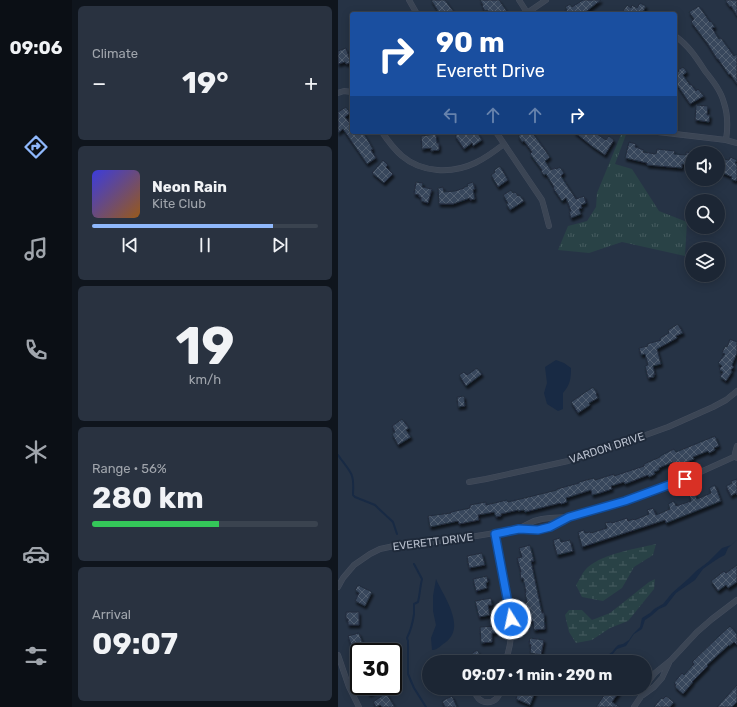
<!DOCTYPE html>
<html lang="en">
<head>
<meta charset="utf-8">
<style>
  :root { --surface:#1c2634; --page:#293240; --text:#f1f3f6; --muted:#a0a5ac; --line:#3a434f; --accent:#8fb8fc }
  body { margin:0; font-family:Rubik,sans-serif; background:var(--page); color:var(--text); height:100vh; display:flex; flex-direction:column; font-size:15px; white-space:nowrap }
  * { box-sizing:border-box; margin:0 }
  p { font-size:13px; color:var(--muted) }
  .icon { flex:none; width:22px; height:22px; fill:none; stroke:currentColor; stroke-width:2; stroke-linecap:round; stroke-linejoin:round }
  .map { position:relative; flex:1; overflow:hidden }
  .sheet { display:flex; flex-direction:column; gap:6px; padding:6px; background:#0f151d; width:266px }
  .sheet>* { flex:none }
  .hud { position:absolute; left:12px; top:12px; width:327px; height:122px; border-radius:4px; box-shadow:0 2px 10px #0003,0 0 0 1px var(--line); background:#1a4fa0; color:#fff; overflow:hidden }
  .controls { position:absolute; left:347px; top:146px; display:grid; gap:8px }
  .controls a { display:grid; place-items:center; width:40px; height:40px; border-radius:50%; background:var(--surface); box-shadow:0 2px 10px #0003,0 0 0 1px var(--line); font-size:20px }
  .speed { position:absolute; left:12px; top:643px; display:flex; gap:8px; font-size:20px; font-weight:700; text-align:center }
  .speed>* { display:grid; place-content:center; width:52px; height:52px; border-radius:50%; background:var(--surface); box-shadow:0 2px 10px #0003,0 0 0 1px var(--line); line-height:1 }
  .speed .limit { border:2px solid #111; border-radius:6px; background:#fff; color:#111 }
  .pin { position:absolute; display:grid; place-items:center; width:34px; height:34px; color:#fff; margin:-17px; border-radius:8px; box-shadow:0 2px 6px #0006 }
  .me { position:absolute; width:44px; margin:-22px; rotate:350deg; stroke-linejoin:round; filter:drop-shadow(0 0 3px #0008) }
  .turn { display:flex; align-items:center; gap:14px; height:84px; padding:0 20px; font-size:18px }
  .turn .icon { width:52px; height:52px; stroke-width:2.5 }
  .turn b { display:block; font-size:28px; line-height:34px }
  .lanes { display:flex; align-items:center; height:38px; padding:0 20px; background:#0003; justify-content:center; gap:20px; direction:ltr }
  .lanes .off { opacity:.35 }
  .big { font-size:30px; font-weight:700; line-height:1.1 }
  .sheet .widget { flex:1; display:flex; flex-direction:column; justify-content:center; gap:6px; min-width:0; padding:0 14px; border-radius:6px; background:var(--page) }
  .sheet .dial { align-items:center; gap:0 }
  .dial b { font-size:52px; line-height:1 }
  .song { display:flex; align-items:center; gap:12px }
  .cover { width:48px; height:48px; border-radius:6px; background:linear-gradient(135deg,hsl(240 70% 55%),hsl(30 70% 35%)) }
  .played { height:4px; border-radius:2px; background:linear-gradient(90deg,var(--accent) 80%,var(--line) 80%) }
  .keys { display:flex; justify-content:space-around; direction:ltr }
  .heat { display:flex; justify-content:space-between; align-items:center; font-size:22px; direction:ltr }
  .charge { height:6px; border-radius:3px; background:linear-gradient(90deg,#34c759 56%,var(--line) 0) }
  .trip { position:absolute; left:84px; top:655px; width:230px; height:40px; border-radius:20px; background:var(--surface); box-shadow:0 2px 10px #0003,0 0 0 1px var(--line); font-weight:700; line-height:40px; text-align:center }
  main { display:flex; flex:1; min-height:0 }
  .tab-bar { display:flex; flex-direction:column; width:72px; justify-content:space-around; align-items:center; background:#0b0f15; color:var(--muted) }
  .tab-bar .icon { width:28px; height:28px }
  .tab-bar .on { color:var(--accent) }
  .tab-bar b { font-size:18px; color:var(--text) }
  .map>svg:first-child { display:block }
  .wetland { fill:url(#wetland-marsh) }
  .park { fill:url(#park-tufts) }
  .water { fill:#182a44 }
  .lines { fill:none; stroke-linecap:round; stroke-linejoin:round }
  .stream { stroke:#182a44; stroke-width:2 }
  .building { fill:url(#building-cross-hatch); stroke:#222c3c; filter:url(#shadow) }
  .minor-casing { stroke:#454e5e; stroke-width:6 }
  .minor { stroke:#3b4554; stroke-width:5 }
  .route-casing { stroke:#114b97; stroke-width:10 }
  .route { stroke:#1a73e8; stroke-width:7 }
  .labels { text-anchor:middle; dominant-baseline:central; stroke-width:4; stroke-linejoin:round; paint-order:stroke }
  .street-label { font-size:11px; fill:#b9c0ce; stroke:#1f2a3a }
</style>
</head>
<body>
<main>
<nav class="tab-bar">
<b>09:06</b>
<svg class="icon on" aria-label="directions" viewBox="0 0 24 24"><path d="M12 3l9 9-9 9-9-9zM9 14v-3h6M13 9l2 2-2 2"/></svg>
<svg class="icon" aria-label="music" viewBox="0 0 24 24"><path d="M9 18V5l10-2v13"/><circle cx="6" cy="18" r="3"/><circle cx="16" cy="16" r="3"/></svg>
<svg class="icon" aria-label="phone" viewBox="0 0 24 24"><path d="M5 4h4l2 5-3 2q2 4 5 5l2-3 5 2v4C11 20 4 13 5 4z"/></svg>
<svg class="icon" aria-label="climate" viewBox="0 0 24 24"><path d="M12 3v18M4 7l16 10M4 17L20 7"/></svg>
<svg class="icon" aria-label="car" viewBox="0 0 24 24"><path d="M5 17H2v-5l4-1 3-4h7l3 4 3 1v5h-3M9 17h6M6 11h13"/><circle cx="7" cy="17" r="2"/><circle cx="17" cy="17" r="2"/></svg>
<svg class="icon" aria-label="filters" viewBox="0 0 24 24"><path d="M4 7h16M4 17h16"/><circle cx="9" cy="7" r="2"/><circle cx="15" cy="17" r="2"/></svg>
</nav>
<section class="sheet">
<div class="widget"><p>Climate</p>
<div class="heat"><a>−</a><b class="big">19°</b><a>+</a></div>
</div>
<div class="widget">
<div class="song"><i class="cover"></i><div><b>Neon Rain</b><p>Kite Club</p></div></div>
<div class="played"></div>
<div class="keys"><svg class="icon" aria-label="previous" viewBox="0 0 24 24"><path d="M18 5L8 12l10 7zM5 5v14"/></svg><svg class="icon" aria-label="pause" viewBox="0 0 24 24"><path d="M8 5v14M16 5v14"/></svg><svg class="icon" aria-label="next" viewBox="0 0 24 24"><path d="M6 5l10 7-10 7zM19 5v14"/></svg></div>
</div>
<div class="widget dial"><b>19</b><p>km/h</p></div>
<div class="widget"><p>Range · 56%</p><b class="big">280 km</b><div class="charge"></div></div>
<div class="widget"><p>Arrival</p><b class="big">09:07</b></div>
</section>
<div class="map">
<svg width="399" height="707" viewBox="0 0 399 707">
  <defs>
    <pattern id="wetland-marsh" width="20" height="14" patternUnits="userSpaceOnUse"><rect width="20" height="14" fill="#294246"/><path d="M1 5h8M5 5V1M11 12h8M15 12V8" fill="none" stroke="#465c60"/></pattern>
    <pattern id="park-tufts" width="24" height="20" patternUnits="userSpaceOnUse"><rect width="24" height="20" fill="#294246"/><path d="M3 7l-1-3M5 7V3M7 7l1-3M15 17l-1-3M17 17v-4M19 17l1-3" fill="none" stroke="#465c60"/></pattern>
    <pattern id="building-cross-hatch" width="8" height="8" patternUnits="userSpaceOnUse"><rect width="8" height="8" fill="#38475b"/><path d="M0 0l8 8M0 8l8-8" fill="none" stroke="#536071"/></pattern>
    <filter id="shadow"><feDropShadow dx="1.5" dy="3" stdDeviation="1" flood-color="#0009"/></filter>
  </defs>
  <rect width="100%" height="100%" fill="#263345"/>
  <path class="wetland" d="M318,544L315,555L296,567L284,588L265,601L244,597L238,585C242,579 245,571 250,567C267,553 297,549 318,544Z
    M317,579L316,589L290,621L272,628L254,640L238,643L231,632L227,615L231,610H244L254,620L272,613L311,582Z"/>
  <path class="park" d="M284,132H289L277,164L294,169L321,211L349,222L347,256L284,242L251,253L220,250L230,226L249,221L258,207L259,193Z"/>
  <path class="water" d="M218,360L226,363L233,368C233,379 232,385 225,393V409L220,411L209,404L206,393L209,383L207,367Z
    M399,540L390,548L387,555L381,558L372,564L365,569L357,580L338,593L328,606L321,609L313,616L307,620L304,629L296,634L288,646L279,649C275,653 275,656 269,658L266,662H264L267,657L274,652L278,647L280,645L285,644L291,640L295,634L302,627L304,618L312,613L316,609L325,604L334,593L350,579L358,571L370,562L384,548L393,545Z
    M98,579C106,597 128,626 108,642C103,645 100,650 94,650L93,638L98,625L95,611V596Z"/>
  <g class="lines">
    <path class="stream" d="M0,455C4,461 13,471 14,476C16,482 15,489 15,495L17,497L37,505L40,508L55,522L59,534
      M76,564L84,579C82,587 82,594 80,602L76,604C76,607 76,611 76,614C75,621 72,632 69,638L70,641V674L76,688L88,707"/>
  </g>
  <path class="building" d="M93,0H107L116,12L112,14H102Z
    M142,0H161L171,14H152L149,10L147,11L144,6L145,5Z
    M245,0H263L245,14H222L229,10L227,7L232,4L234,7Z
    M387,0H399V16L393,6L392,7Z
    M302,3L308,6L304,14H290L285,11L289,5L293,8L294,5L299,8Z
    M361,6L372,22L373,21L377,27L374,28L381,39L383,38L396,56L399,54V84L392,74L391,75L380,59H379L369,43L353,22L356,19L351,12Z
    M8,48L13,63L8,64L7,62L0,64V51Z
    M345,67L349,72L345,75L352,85L353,84L358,91L360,89L366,96L352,104L337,82V74L341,71L340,70Z
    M358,105L370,106L369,115H372L371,122L357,120Z
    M8,107L12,113L7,117L14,126V132H25L35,149L33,150L38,158L29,164L5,129L0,133V112Z
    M122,132H139L144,140L135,146L134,143L126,149L117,136Z
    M186,132H194L212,157L207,161L213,170L217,168L218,169L222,167L226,173L223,176L238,199L246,196L248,203L243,205L244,208L241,209L243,214L233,218L231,212L233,211L228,198L224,201L215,188L216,187L208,174L206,175L203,171L204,170L192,154L194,152L186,141L184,142L180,136Z
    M236,132H256L268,140L271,136L276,140L267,155L255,147Z
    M98,134L99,143H101V150L93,151V148L84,149L83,136Z
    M291,142L298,144L297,147L306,150L305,152L318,154L319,149L337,151L336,154L348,155V152L354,153V166L344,164V168L309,165V163L287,158Z
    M392,157L399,160L397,163L399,164V179L398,181L393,179L394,177L380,171V158L391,160Z
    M45,160L50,165L48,167L55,174L46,183L34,173Z
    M162,166L170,180L160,187L153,175L157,172L156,170Z
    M78,182L85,183L84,187L94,189L90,203L83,201V197H81V195L76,194Z
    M135,182L137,189L135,190L137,199L132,200V198L115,204H101L100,188L105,187L106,192L117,191L126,188V187L130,186L129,184Z
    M173,190L175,193L177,192L180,196L182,195L186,201L172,210L168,204L170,203L165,195Z
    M340,324L345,333L338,336L339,338L319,349L323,364L315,366L317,375H315L316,377L310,378L307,366L310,365L307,354L303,355L301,348L310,346L309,344L323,340L322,338L331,333L330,330Z
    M392,339L399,342V353L394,365L396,367L393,370L394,372L388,381L382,377L385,372L381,369L384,366L380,363L387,354L384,353L387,346L389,347Z
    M139,368L144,374L128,386L121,375L126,372L129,375Z
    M255,387L259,393L258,394L260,398L251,403L252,405L240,413L233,402Z
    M126,396L127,406L120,407L119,397Z
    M64,419L71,428L68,430L73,437L60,445L54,434L57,432L54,426Z
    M377,436L381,446L376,448L377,450L371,453L370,451L355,457L356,459L337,467L335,462L321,468V470L316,472L317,474L311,477L310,475L287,484L286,482L273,486L274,489L262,493L254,495L253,490L228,498L229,502L223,504L222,503L187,512L186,510L180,511V510L163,514V516L158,517L156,512L140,515L141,520L121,524L120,521L92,527L90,516L113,513V512L132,508V505L148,502V505L169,500L170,502L219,490V489L241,483V482L256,478L257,480L276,474V476L306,466V464L322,457V456L336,449L338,452Z
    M399,479V495L398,493L393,496L388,486L394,483L393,481Z
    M377,485L383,501L328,523L327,520L244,547L240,532L246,530L247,533L252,532L253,533L269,528L267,523L273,522L274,523L289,518L290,521L295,519L296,520L311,514L309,510L315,508L318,515L332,509L330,504L336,501L338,506L353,501L351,495L357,493L359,499L373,493L371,488Z
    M222,538L223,542L232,540L235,551L219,555L215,540Z
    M192,545L196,561H193L204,613H206L207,629L196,630L195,621H191L189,608H188L187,603L189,602L187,593L188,592L185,578L183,579L182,572H183L179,558L184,557L181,548Z
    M144,553L147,565L131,568L129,556Z
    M399,565V582L390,588L388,585L380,591L373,581L386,571L388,573Z
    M149,576L150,582L148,583L149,588L138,591L135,579Z
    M20,585L34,592L27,606L17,601L21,593L17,590Z
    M153,598L154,605H150L152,615L141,617L137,601Z
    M8,612H21V625H10V619H8Z
    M158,626V633H154V642L143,643L142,627Z
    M392,626L399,634V645L396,642L391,646V645L369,665L370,666L354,682H355L345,694L337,687L338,685L336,683L339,679L344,673L346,675L356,664L354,662L382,635Z
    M21,633L26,647L21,649V661L17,651H15L10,636Z
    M192,638L206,640L203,655L192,653L193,645L191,644Z
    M139,650L145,659L140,662H129L126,659Z
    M399,685V702L394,707H379Z
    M28,686H49L31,694Z
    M187,688H194L198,690L192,705L178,699L180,692L184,694Z
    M271,688H284L274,702L282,707H258Z
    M48,693L57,707H44L42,705L38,707L35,702Z
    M114,696L119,707H107L104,701Z
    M328,696L336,702L332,707H316L323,698L325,699Z"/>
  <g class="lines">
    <g class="minor-casing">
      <path id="minor" d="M71,0L79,14
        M181,0L190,14
        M189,13L208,0
        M337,36C350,45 358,57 367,71C375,81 383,91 386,103C390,115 390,127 388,140
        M0,93L6,91L14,92
        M44,132C50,141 56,149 64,156C84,173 114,174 137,163C148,158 157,151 166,144
        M158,132L204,200L206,207L211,226
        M320,132L388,140L399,143
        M399,446L397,453L399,458
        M131,482L148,479L230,461L266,450L330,427L375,407L388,400L399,391
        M182,528L196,521L204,519L212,518L231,517L287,501L347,479L398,456
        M157,533L173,619C174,634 173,647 167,662
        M0,587L5,578L16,565L32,554L42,549L56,546L120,539L181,529L200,530L212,527L231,517
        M0,655L11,687L21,707
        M137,688C136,707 163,707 162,688
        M305,695L316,687L324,678L331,663
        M296,707L304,695L310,682L317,673L333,660L359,632L374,619L399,600"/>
    </g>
    <use href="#minor" class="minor"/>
  </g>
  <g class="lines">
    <g class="route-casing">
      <path id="route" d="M173,619L157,534L181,529L200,530L212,527L231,517L287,501L347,479"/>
    </g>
    <use href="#route" class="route"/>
  </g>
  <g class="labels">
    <g class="street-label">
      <text transform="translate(269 448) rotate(-18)">VARDON DRIVE</text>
      <text transform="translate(95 542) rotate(-7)">EVERETT DRIVE</text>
    </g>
  </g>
</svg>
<div class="controls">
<a><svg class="icon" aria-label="sound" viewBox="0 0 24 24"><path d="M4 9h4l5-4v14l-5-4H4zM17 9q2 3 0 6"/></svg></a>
<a><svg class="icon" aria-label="search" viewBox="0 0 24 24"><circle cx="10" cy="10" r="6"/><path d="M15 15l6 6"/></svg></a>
<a><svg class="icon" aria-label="layers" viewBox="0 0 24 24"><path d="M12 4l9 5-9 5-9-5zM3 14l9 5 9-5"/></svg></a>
</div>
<div class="speed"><div class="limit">30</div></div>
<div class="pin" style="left:347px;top:479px;background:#d93025"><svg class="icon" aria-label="arrive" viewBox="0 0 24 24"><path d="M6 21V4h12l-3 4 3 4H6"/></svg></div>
<svg class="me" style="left:173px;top:619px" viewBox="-20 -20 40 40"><circle r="17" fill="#1a73e8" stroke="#fff" stroke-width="3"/><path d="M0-11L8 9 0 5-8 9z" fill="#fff"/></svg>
<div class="trip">09:07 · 1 min · 290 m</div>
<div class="hud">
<div class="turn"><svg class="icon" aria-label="right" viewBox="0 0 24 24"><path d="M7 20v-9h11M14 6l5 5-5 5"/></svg><div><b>90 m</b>Everett Drive</div></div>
<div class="lanes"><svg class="icon off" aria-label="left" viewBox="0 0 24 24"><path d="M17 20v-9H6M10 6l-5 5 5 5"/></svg><svg class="icon off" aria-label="ahead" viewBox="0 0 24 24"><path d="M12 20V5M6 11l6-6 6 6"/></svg><svg class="icon off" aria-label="ahead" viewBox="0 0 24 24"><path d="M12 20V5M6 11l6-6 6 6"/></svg><svg class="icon" aria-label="right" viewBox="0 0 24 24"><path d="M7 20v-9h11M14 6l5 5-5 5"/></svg></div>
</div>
</div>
</main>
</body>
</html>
